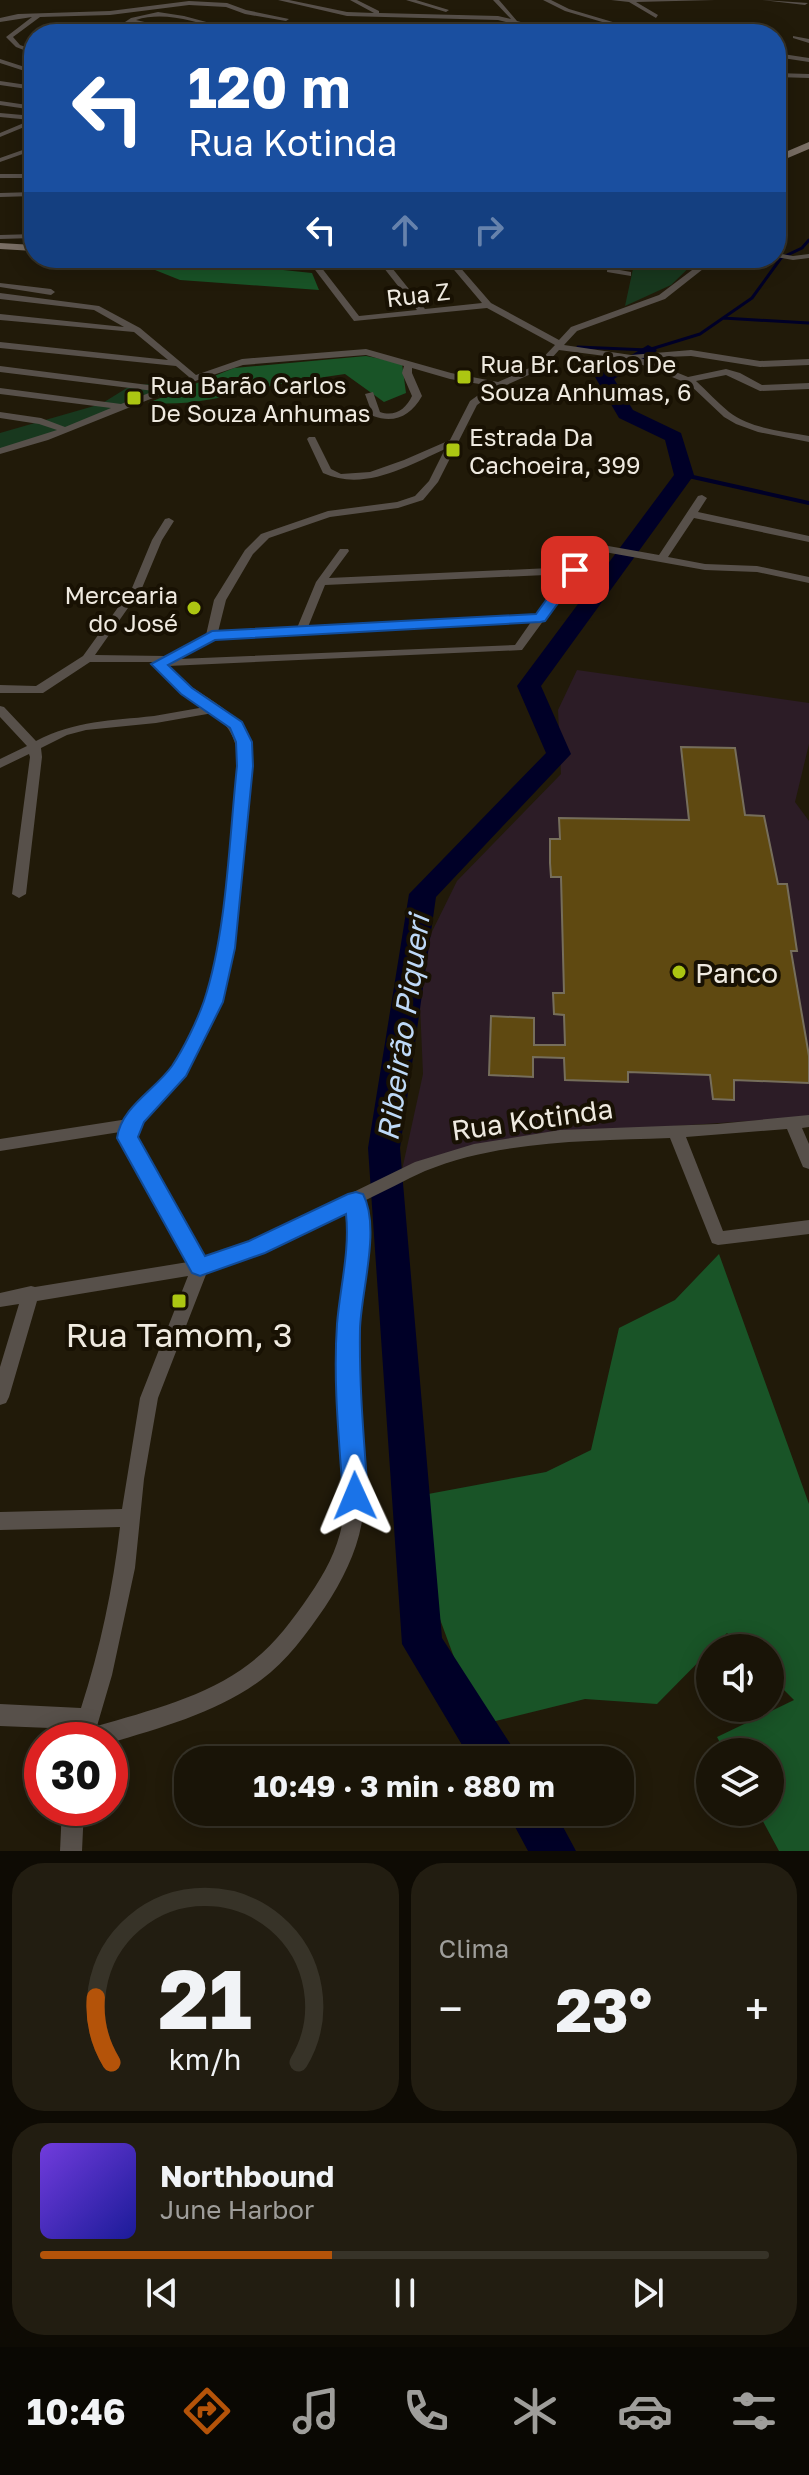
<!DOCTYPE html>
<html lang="pt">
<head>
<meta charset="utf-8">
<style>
  :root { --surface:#191407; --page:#221d11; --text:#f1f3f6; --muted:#9f9e9b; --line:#373328; --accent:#b45309 }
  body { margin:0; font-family:"Golos Text",sans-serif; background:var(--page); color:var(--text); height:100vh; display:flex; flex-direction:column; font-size:30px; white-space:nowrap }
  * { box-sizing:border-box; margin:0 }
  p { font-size:26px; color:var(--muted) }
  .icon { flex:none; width:44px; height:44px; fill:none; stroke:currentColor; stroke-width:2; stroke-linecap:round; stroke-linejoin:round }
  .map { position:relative; height:1851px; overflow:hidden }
  .drawer { display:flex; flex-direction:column; gap:12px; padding:12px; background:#0e0b04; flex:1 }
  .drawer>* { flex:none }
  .banner { position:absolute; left:24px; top:24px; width:762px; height:244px; border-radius:32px; box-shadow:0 4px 20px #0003,0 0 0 2px var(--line); background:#1a4fa0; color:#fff; overflow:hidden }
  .buttons { position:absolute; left:696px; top:1634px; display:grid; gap:16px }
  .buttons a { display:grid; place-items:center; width:88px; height:88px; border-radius:50%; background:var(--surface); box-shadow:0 4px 20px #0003,0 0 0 2px var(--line); font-size:40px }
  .speed { position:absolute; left:24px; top:1722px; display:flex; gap:16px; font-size:40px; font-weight:700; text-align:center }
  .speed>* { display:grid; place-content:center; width:104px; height:104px; border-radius:50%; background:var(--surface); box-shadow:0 4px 20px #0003,0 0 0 2px var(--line); line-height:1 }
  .speed .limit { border:12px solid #d22; background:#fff; color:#111 }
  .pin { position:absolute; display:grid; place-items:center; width:68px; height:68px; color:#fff; margin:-34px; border-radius:16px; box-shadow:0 4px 12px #0006 }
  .me { position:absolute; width:88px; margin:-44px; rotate:359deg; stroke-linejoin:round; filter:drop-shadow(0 0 6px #0008) }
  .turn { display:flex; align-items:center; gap:28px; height:168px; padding:0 32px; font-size:36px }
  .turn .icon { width:104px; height:104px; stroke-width:2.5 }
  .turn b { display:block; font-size:56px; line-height:68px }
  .lanes { display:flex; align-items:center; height:76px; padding:0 32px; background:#0003; justify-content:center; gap:40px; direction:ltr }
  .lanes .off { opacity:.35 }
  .big { font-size:60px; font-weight:700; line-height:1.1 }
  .drawer .card { flex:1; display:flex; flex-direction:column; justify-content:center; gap:12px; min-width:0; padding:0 28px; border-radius:32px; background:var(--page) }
  .drawer .dial { align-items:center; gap:0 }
  .dial svg { height:208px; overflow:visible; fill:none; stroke:var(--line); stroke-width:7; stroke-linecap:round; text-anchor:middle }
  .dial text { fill:var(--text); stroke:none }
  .song { display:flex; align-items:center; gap:24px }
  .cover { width:96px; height:96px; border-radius:12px; background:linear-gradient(135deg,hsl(260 70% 55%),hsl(240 70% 35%)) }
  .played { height:8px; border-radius:4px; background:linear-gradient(90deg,var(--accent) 40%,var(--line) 40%) }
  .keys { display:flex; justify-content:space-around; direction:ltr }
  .heat { display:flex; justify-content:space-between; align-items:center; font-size:44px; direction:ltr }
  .drawer .tiles { flex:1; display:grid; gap:12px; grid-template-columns:1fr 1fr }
  .card:last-child { grid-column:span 2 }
  .trip { position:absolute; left:174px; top:1746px; width:460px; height:80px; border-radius:32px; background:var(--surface); box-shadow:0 4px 20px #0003,0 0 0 2px var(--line); font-weight:700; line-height:80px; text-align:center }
  .dock { display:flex; height:128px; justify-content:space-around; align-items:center; background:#0a0803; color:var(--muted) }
  .dock .icon { width:56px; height:56px }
  .dock .current { color:var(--accent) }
  .dock b { font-size:36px; color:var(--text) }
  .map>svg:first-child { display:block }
  .industrial { fill:#2c1c26 }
  .green { fill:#18381e }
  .forest { fill:#195427 }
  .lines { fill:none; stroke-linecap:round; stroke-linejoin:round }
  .stream-far1 { stroke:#000027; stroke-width:3 }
  .stream { stroke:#000027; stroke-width:4 }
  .river { fill:#000027; fill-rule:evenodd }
  .building { fill:#5f4911; stroke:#766e5b; stroke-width:2 }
  .minor { fill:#57504a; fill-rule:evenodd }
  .secondary { fill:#796e64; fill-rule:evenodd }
  .route { fill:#1a73e8; stroke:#114b97; stroke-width:2 }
  .poi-dot { fill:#acc612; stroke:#181103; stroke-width:3 }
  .labels { text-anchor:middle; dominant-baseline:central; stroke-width:8; stroke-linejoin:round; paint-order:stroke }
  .far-street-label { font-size:24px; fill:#efeae0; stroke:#181103 }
  .far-poi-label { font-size:24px; fill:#efeae0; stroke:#181103; text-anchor:start }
  .poi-label { font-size:28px; fill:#efeae0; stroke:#181103; text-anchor:start }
  .street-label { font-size:28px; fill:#efeae0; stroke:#181103 }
  .water-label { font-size:30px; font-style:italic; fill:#bed9f7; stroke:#181103 }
  .near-poi-label { font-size:34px; fill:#efeae0; stroke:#181103 }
</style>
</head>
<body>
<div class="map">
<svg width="809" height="1851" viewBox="0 0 809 1851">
  <rect width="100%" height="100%" fill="#211a09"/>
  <path class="industrial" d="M577,670L809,703V744L795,802L809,821V1117L541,1135L402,1170L423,1074L418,960L457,881L561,774L558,710Z"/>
  <path class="green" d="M662,258H699L671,285L625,306L634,264Z
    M157,377L179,381L53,433L0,449V433L101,404L130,386L150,384Z"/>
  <path class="forest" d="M143,258H285L264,268L312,273L319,290L180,280L145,266Z
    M366,356L402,363L406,393L384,402L345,374C320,378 295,381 271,386C226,396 196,406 148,403L234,368Z
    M719,1254L809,1504V1851H779L758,1812H770V1752H725L717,1737L794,1700L770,1676V1648H742L727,1633L657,1704L585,1699L479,1725L396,1500L546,1472L591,1450L619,1328L675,1300Z"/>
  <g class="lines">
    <path class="stream-far1" d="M723,318L809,323
      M578,347L648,350L700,334L752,298L781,258L802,248L809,240"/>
    <path class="stream" d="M684,475L809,503"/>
    <path class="river" d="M648,345L657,350L654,354L614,379L633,410L681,433L694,475L541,686L571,754L436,897L400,1148L442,1638L511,1745L517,1760H471L402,1644L368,1148L409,894L546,753L517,686L674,475L665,440L619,418L595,377Z
      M507,1812H555L576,1851H528Z"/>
  </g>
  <path class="building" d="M681,747L735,748L745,815L764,816L778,884H787L797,951H791L809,1056V1083L734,1080V1100L713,1099L710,1075L628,1072V1082L565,1080L564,1058L533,1057V1077L489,1075L491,1016L534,1018V1045H565L564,1015L554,1014L553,993H564L561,877H551L550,863V839H560L559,818L689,820Z"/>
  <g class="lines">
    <path class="minor" d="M278,0H289L347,12L374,13L350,0H357L379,11V13L498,16L511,19L493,0H499L517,21L566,34H556L498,20L347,16Z
      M406,0H416L449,10L446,12Z
      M543,0H551L569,9L653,34H643L565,11Z
      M611,0H715L636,2L658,15L656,18L629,2Z
      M762,0L808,3L805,5Z
      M189,1L227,3L246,10L289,19L286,21L245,14L226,7L189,5L110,15L40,17L13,37L20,45L34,50V54L16,47L6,37L32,17L0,22V18L18,14L110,11Z
      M158,12L184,16L225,27L222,29C194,22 165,11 136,20L175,29V31L132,22L127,26L135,29V31L122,34L128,30L119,26L131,18Z
      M53,23L88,27L91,29L88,31L51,26Z
      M793,36L809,39V43L793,38Z
      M776,53L809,58V62L776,57Z
      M0,59L34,70V74L0,63Z
      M776,73L809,74V78L776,77Z
      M0,81L34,86V90L0,85Z
      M0,101L34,106V110L0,105Z
      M0,113L34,116V123L0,137V133L31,120L0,117Z
      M34,146V150L0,162V158Z
      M776,149L792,152L788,154L776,153Z
      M0,174H34V178H0Z
      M34,192V196L0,197V193Z
      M34,234V238L0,239V235Z
      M776,253L793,256L809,254V258L793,260L776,257Z
      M306,258H314L359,316L417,310L376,258H384L425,309L482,303L444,258H452L491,303L559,340L571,327L659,295L708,258H717L665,299L577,331L564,345L631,355L691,350L760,361L809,359V365L760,367L691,356L641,358L688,377L726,369L740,373L762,385L809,383V389L760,391L726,375L696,381C707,391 718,403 729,412C751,429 783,431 809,436V442L758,432L736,424L724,417L689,384L628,359L559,350L542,369L502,387L477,405L438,482L423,500L398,508L330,517L269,538L253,554L226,600L218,632L297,628L316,582L340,549H348L349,551L329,578L572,567L593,545L597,544L659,555L698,496L702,495L707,498L698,512L809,536V542L694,518L668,557L705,564L757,566L809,577V583L757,572L705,570L599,551L579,572L522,650L168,666C204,706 247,702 251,766L233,948L220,1002L184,1075L143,1120L135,1134L142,1152L204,1259L251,1242L415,1162L474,1144L560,1130L717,1124L809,1115V1127L802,1128L809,1144V1169L803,1167L787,1129L686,1137L723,1231L809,1220V1234L718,1245L712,1243L670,1138C590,1141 500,1140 425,1171C405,1180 385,1191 364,1201C369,1261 357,1319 357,1378C357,1421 368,1463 364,1506C361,1543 346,1575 325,1607C307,1633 287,1661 261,1680C218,1712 161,1728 110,1743V1740H71L75,1729L0,1726V1704L81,1708C100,1649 113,1588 120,1527L0,1530V1512L122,1509L140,1398L188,1276L37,1301L9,1397L6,1403L0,1405V1367L19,1304L0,1307V1293L31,1286L35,1287L188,1262L126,1153L119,1134L120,1132L0,1151V1139L128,1119L173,1068L206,1002L219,948L239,766C237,742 232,728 213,713L156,723L86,730L67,735L41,748L42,757L26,894L19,898L12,894L30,757L29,754L0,768V759L27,746L0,717V706L4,707L36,741C77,720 110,721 154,716C171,713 188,710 205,707C188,695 161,682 154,662H90L43,693H0V685L36,686L83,656L132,588L152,540L165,519L169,518L174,521L162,540L142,588L95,655L165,656L206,635L214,600L245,550L261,534L328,511L397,502L415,496L429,481L445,449C408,466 364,492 323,473L307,439L309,437H315L331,469L341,474L370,472L404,460L450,440L470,401L491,386L450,379L412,368V373L422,396C411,416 394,424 373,416L365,394L373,392L380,412C395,417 406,409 412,396L402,373L404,366L366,355L243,365L198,380L48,440L0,454V448L57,430L39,424L0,418V412L41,418L65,427L111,408L0,394V388L121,404L154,391L0,372V366L164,387L189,377L176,366L0,348V342L168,360L134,332L0,320V314L124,327L94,310L0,299V293L99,306L140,328L196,375L242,359L366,349L451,373L498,382L536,365L555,345L487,308L354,321ZM567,574L537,615L308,627L325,585ZM531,622L515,645L178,659L215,639ZM348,1209C352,1266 339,1323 339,1379C339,1424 349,1468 344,1513C340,1545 327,1570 309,1596C292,1621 273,1646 249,1664C206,1697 148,1711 97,1726L112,1675L135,1568L144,1479L158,1398L207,1272L263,1252Z
      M608,258H616L614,269L631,272V276L607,272Z
      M0,283L51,289L55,292L51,295L0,287Z
      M62,1808H84L82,1851H60Z"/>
    <path class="secondary" d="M809,142V149L776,163V156Z
      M0,243L34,245V251L0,249Z"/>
  </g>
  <path class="route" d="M575,566L582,570L545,621L540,622L215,640L168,665L192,688L242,722L252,742L253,766L235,948L223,1002L186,1076L144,1122L138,1137L205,1256L249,1241L348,1194L356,1192L363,1194C381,1228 361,1291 360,1329C359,1385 364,1440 368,1496L364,1504L355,1507L346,1504L343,1496C339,1439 333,1381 337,1324C340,1287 350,1251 346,1214L265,1253L200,1276L192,1273L117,1138C121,1107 155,1090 172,1066C184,1048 197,1021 204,1001C227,931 229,840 237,766L236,742L230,728L181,694L151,664L212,631L536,614L570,567Z"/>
  <g class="poi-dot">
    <rect x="456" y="369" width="16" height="16" rx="4"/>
    <rect x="126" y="390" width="16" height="16" rx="4"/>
    <rect x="445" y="442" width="16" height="16" rx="4"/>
    <circle cx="194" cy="608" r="8"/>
    <circle cx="679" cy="972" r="8"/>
    <rect x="171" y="1293" width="16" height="16" rx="4"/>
  </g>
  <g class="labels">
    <g class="far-street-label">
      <text transform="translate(418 294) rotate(-7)">Rua Z</text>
    </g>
    <g class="far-poi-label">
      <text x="480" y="363">Rua Br. Carlos De<tspan x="480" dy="28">Souza Anhumas, 6</tspan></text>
      <text x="150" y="384">Rua Barão Carlos<tspan x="150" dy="28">De Souza Anhumas</tspan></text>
      <text x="469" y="436">Estrada Da<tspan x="469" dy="28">Cachoeira, 399</tspan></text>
      <text x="178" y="594" text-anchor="end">Mercearia<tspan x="178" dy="28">do José</tspan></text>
    </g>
    <g class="poi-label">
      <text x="695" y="972">Panco</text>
    </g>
    <g class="street-label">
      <text transform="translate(532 1119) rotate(-8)">Rua Kotinda</text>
    </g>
    <g class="water-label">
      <text transform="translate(403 1028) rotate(-82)">Ribeirão Piqueri</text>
    </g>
    <g class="near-poi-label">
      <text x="179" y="1334">Rua Tamom, 3</text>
    </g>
  </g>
</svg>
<div class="buttons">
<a><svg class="icon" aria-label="sound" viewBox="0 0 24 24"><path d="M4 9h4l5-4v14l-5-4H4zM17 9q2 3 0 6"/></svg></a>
<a><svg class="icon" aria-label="layers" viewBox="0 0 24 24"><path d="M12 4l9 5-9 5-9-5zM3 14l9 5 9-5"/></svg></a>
</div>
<div class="speed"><div class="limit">30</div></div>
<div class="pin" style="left:575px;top:570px;background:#d93025"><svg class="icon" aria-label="arrive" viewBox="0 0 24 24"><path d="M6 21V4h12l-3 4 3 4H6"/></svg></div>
<svg class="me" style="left:355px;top:1496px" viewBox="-20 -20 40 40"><path d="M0-17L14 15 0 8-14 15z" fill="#1a73e8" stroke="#fff" stroke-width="4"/></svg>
<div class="trip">10:49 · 3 min · 880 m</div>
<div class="banner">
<div class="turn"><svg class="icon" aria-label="left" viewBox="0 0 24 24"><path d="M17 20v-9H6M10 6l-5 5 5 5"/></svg><div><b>120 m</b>Rua Kotinda</div></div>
<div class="lanes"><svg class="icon" aria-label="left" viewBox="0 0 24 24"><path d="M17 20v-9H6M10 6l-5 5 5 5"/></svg><svg class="icon off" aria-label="ahead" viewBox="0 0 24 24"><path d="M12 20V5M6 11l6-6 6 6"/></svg><svg class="icon off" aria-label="right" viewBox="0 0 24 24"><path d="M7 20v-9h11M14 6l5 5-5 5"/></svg></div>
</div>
</div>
<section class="drawer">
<div class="tiles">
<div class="card dial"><svg viewBox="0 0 100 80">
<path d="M14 69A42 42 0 1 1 86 69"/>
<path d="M14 69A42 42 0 0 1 8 44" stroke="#b45309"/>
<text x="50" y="56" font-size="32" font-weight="700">21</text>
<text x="50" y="72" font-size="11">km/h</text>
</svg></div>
<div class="card"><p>Clima</p>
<div class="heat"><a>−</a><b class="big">23°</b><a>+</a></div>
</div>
<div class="card">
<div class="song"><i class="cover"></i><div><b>Northbound</b><p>June Harbor</p></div></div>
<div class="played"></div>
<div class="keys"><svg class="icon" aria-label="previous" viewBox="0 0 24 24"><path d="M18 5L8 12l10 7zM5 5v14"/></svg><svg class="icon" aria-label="pause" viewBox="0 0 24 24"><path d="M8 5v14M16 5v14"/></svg><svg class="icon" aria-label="next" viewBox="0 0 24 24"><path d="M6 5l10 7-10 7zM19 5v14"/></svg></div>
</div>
</div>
</section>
<nav class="dock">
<b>10:46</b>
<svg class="icon current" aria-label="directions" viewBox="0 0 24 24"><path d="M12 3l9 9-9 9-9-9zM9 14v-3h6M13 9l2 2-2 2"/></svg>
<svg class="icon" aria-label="music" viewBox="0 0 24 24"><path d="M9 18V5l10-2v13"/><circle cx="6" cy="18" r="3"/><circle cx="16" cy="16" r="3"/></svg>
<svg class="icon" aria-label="phone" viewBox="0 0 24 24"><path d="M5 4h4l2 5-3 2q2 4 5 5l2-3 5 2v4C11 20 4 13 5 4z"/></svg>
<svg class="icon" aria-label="climate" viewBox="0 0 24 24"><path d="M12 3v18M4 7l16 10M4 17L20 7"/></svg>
<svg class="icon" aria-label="car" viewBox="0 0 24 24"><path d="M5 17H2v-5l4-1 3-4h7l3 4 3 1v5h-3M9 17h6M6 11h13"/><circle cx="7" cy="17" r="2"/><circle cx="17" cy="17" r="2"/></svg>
<svg class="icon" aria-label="filters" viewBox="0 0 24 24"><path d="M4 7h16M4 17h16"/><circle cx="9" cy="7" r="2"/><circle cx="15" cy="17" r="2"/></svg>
</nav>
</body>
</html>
